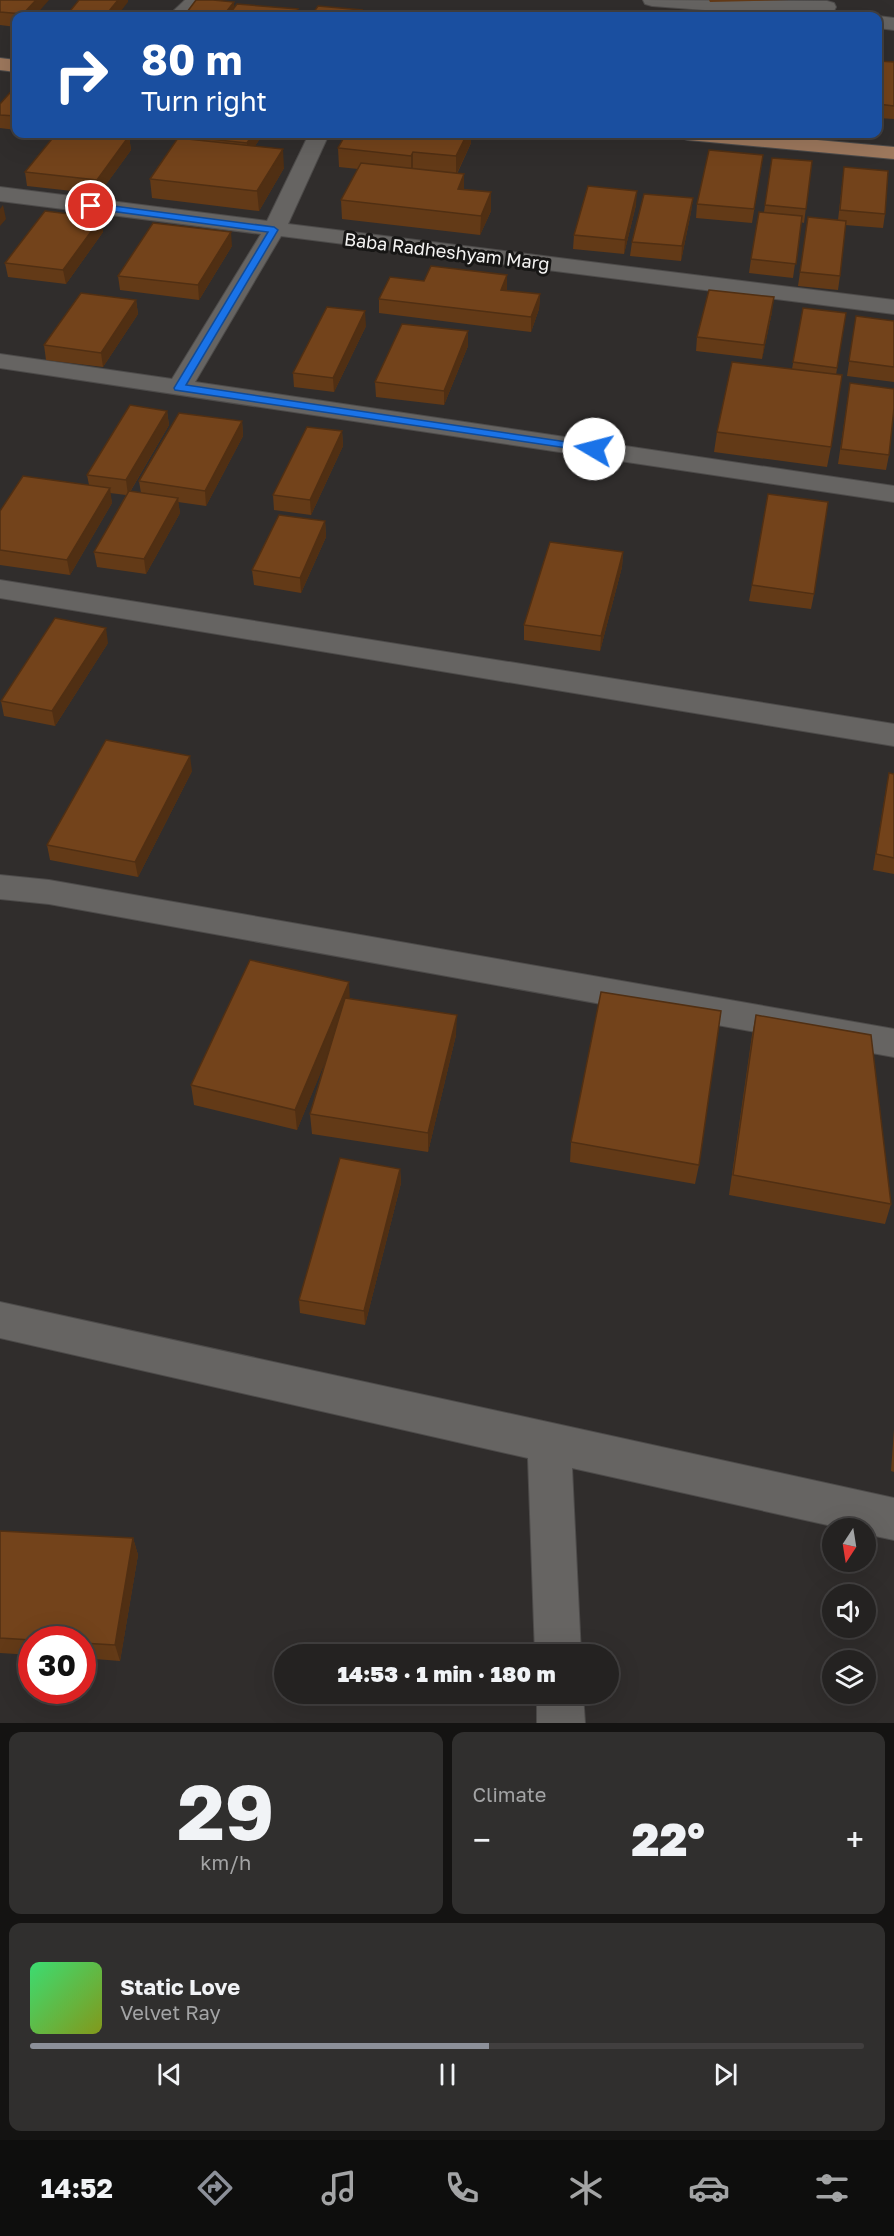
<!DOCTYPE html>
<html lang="en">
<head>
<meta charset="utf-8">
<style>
  :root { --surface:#242221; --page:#302f2e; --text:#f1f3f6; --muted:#a3a4a5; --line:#413f3f; --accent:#8c9099 }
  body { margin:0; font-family:"Golos Text",sans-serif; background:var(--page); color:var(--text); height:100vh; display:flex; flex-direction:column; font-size:22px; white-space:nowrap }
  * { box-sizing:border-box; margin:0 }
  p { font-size:20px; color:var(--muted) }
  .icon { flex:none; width:33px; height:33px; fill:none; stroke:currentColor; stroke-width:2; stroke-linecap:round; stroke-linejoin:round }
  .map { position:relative; height:1723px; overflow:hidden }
  .details { display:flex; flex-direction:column; gap:9px; padding:9px; background:#141312; flex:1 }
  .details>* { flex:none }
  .banner { position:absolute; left:12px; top:12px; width:870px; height:126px; border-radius:12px; box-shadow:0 6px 24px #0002,0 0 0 2px var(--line); background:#1a4fa0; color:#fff; overflow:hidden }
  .needle { width:39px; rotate:192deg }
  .buttons { position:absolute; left:822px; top:1518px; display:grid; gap:12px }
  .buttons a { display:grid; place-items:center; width:54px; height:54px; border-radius:50%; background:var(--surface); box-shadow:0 6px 24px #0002,0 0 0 2px var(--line); font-size:30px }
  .speed { position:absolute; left:18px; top:1626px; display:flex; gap:12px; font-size:30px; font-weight:700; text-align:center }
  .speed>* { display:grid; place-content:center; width:78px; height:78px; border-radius:50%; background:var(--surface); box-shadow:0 6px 24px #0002,0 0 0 2px var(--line); line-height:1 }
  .speed .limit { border:9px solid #d22; background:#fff; color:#111 }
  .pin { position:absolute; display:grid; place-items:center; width:51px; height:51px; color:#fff; margin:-26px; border:3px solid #fff; border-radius:50%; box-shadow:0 2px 6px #0007 }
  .me { position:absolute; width:66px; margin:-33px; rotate:278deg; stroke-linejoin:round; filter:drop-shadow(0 0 4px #0008) }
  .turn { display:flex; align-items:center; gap:21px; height:126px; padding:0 30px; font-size:27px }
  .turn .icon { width:78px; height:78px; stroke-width:2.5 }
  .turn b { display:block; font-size:42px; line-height:51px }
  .big { font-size:45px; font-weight:800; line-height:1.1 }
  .details .widget { flex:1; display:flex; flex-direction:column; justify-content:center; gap:9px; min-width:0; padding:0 21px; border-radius:12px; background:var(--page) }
  .details .dial { align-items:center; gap:0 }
  .dial b { font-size:78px; line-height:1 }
  .song { display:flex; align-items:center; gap:18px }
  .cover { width:72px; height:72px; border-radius:9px; background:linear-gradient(135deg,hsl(140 70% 55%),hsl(70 70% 35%)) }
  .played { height:6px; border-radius:3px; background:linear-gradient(90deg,var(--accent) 55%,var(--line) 55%) }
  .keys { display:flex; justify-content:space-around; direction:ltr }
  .heat { display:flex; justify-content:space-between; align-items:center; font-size:33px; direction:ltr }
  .details .tiles { flex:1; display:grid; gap:9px; grid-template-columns:1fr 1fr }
  .widget:last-child { grid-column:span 2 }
  .trip { position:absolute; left:274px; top:1644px; width:345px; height:60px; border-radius:30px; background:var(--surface); box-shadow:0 6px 24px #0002,0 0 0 2px var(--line); font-weight:800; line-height:60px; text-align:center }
  .dock { display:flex; height:96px; justify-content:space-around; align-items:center; background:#0e0e0d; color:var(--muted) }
  .dock .icon { width:42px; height:42px }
  .dock .on { color:var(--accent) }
  .dock b { font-size:27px; color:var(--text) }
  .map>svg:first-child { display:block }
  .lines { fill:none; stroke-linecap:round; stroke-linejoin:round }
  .minor-casing { stroke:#4d4b4a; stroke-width:2 }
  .major-casing { stroke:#4d4b4a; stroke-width:2 }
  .minor { fill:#666462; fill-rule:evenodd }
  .major { fill:#9d785d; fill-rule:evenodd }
  .wall { fill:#633a17 }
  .shaded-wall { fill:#502f13 }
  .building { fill:#73431b; stroke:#502f13; stroke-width:1.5 }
  .route { fill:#1a73e8; stroke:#114b97; stroke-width:1.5 }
  .labels { text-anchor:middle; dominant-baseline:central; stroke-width:6; stroke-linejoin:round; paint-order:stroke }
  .far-street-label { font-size:18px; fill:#f5f4f3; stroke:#171615 }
</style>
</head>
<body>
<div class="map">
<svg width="894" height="1723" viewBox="0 0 894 1723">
  <rect width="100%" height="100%" fill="#302d2c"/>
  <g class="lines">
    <g class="minor-casing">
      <path id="minor" d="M185,0H205L188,16H168Z
        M643,0L827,1L834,3L836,7L834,11L827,13L718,11L652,6L645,4Z
        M877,16H878L894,18V30L878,28Z
        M309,134H329L288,224L894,300V314L281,236L195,382L894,486V502L0,368V354L172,379L261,234L0,201V187L267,221Z
        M0,580L894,724V746L0,598Z
        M0,875L49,880L894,1029V1057L49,904L0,899Z
        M0,1302L894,1498V1540L866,1534V1528H841L572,1468L581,1654H535L528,1458L0,1338Z
        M537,1694H583L585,1723H537Z"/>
    </g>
    <g class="major-casing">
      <path id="major" d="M0,58L16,60V72L0,70Z
        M678,134H751L894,147V159L688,140L681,138Z"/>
    </g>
    <use href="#minor" class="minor"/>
    <use href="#major" class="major"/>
  </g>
  <path class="wall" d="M0,0L35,16H16V27L0,25Z
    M709,0H789L710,2Z
    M878,61L894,62V119L878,118Z
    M16,86V130L0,128V104Z
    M202,134H263L255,146L284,168L259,211L152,198L150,179L199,140V138Z
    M346,134H471V143L457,174H464V189L491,211L480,235L342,219L341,200L358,169L339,167L338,148Z
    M129,136L131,150L99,194L27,186L25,172Z
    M763,155L752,223L696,218L697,204Z
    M772,158L812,161L804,223L801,222L793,278L749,273L751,259L764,212Z
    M844,167L885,214L883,228L845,225L840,276L838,290L798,286L808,217L838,220Z
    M693,198L691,212L681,261L630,256L632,242Z
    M636,205L624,254L573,249L574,235Z
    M101,218L103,232L66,284L8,277L5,263Z
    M232,246L199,300L120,290L118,276Z
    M507,289L506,291L540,294L539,309L531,332L379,313V299Z
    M136,300L138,314L103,367L46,360L44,345Z
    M803,308L846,313L836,375L831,447L827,467L714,452L717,432L792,369Z
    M772,312L762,359L696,351L697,337Z
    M856,316L894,321V382L847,376Z
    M366,326L334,392L294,387L293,373Z
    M468,346L444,405L376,397L375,382Z
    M850,383L889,455L886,470L838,464Z
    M167,411L169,425L130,492L141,493L139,481L242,421L243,436L206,506L178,502L180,513L146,574L97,567L94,552L126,495L110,493L112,503L70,575L0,565V511L89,485L87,475Z
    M342,431L343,446L311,515L274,510L273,495Z
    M325,521L326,537L301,593L254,585L252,570Z
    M623,552L622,567L600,651L524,640V625Z
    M752,585L814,594L811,609L749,601Z
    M108,643L55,726L4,716L1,701Z
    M192,771L138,877L50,860L47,845Z
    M889,773L894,774V874L873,870L886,789Z
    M350,998L456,1035L428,1152L312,1134L310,1114L326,1059L297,1130L194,1105L191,1085Z
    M756,1015L891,1204L885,1224L729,1195L752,1035Z
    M571,1142L699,1165L695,1184L570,1162Z
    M400,1169L401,1183L365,1325L300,1313L299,1300Z
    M894,1429V1472L891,1471Z
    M0,1531L133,1538L138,1555L120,1661L82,1658V1640H32V1655L0,1653Z"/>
  <path class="shaded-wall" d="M36,0H49L35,16H24L23,14Z
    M118,0H128V2L117,16H105Z
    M234,2L235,15L233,16H223Z
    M298,9L299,16H294Z
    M253,134H263L248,157L247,143Z
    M467,134H471V143L456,175V156Z
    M129,136L131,150L99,194L97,180Z
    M283,149L284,168L259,211L257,191Z
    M413,152V170L411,175V156Z
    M464,174V193L458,189Z
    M637,191L636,205L624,254L625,240Z
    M491,192V211L480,235L481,216Z
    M693,198L691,212L681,261L682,246Z
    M3,205L6,219L0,226V209Z
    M101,218L103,232L66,284L63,270Z
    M231,232L232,246L199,300L198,285Z
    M507,275V289L501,304V290Z
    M540,294L539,309L531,332V317Z
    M774,297L772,312L762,359L764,345Z
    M136,300L138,314L103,367L101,353Z
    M365,311L366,326L334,392L333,378Z
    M468,331V346L444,405V391Z
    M167,411L169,425L128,495L126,480Z
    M242,421L243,436L206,506L205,491Z
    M342,431L343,446L311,515L310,500Z
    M110,488L112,503L70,575L67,560Z
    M178,498L180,513L146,574L144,559Z
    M325,521L326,537L301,593L300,578Z
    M623,552L622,567L600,651L601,636Z
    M106,628L108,643L55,726L52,711Z
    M190,756L192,771L138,877L135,862Z
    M349,982L350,1002L297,1130L295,1110Z
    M457,1015L456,1035L428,1152V1133Z
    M400,1169L401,1183L365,1325L364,1311Z
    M133,1538L138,1555L120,1661L115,1645Z"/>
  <path class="building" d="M0,0H36L23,14L0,12Z
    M79,0H118L105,16H66Z
    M196,0H213L234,2L223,16H184Z
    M237,4L298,9L294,16H228Z
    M318,6L362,10L358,16H311Z
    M825,15L841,16H825Z
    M878,61L894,62V106L878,104Z
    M16,86V116L0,115V104Z
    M56,134H105L129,136L97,180L25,172Z
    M202,134H253L247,143L199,138Z
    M346,134H467L456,156L413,152L411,156L338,148Z
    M178,138L283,149L257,191L150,179Z
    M709,150L763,155L754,209L697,204Z
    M772,158L812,161L806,209L765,205Z
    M361,163L464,174L458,189L491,192L481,216L341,200Z
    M844,167L888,171L885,214L840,210Z
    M588,186L637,191L625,240L574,235Z
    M644,194L693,198L682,246L632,242Z
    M45,211L101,218L63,270L5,263Z
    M759,212L802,216L796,264L751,259Z
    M808,217L846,221L840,276L800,272Z
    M153,223L231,232L198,285L118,276Z
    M431,266L507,275L501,290L540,294L531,317L379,299L390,277L424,281Z
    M709,290L774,297L764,345L697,337Z
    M81,293L136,300L101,353L44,345Z
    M327,307L365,311L333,378L293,373Z
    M803,308L846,313L837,368L793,362Z
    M856,316L894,321V367L849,361Z
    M402,324L468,331L444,391L375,382Z
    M732,362L842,375L831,447L717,432Z
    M850,383L894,389V408L889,455L841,449Z
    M130,405L167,411L126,480L87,475Z
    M179,413L242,421L205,491L139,481Z
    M307,427L342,431L310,500L273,495Z
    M23,476L110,488L67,560L0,550V511Z
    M129,491L178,498L144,559L94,552Z
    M768,494L828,502L814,594L752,585Z
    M279,515L325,521L300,578L252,570Z
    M550,542L623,552L601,636L524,625Z
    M55,618L106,628L52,711L1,701Z
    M106,740L190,756L135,862L47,845Z
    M889,773L894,774V858L876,854Z
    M250,960L349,982L295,1110L191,1085Z
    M601,992L721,1011L699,1165L571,1142Z
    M345,998L457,1015L428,1133L310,1114Z
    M756,1015L871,1035L891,1204L733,1175Z
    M340,1158L400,1169L364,1311L299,1300Z
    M0,1531L133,1538L115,1645L82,1643V1640H32L0,1638Z"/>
  <path class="route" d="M91,203L274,227L278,230L186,385L594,446L600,449L594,452L175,390L174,388L268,232L88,208V204Z"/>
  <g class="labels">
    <g class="far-street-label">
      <text transform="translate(447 251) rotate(7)">Baba Radheshyam Marg</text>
    </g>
  </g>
</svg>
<div class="buttons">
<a><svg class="needle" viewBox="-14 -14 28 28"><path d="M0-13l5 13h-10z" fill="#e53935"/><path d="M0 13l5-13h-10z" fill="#a3a4a5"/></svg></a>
<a><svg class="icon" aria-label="sound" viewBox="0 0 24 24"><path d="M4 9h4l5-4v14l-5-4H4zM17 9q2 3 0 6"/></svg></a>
<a><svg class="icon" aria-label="layers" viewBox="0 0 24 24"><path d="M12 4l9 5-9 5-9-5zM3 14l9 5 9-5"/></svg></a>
</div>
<div class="speed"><div class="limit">30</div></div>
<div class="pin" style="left:91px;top:206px;background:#d93025"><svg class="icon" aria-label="arrive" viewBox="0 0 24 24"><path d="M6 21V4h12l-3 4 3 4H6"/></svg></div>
<svg class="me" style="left:594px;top:449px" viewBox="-20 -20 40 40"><circle r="19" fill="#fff"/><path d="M0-13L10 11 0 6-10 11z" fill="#1a73e8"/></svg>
<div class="trip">14:53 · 1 min · 180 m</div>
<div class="banner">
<div class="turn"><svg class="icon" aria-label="right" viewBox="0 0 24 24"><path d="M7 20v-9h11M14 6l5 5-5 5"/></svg><div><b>80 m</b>Turn right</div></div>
</div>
</div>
<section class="details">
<div class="tiles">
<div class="widget dial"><b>29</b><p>km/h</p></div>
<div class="widget"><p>Climate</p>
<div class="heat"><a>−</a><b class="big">22°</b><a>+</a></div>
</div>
<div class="widget">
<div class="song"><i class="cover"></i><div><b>Static Love</b><p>Velvet Ray</p></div></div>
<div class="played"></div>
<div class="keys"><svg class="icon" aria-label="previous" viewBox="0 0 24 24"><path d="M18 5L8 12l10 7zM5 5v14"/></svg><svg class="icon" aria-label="pause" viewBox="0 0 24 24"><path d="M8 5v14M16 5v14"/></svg><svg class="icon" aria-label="next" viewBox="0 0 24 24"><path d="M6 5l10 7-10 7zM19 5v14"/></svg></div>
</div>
</div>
</section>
<nav class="dock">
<b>14:52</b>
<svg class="icon on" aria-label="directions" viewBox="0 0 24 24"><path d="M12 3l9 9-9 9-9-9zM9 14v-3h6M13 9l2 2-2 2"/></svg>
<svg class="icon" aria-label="music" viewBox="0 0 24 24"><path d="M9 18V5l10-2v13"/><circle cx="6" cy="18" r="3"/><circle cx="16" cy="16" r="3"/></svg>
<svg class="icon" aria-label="phone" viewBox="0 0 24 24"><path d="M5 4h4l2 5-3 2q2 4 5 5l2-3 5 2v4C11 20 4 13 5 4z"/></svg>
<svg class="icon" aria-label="climate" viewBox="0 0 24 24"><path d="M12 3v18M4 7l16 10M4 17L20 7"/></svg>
<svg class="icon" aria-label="car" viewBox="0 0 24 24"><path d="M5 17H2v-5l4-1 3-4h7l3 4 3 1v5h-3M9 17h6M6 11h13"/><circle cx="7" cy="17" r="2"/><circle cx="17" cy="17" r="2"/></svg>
<svg class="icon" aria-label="filters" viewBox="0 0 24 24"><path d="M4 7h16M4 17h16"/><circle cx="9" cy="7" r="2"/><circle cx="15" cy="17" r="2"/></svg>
</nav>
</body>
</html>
